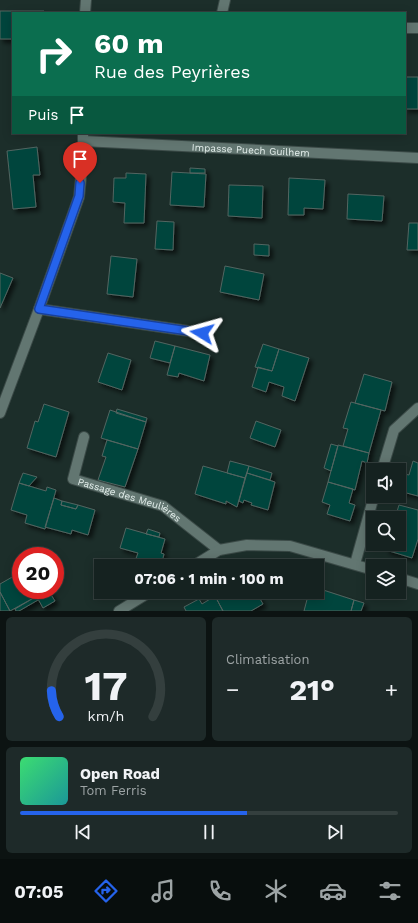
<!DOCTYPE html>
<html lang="fr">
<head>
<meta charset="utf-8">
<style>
  :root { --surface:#152220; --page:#1e2a29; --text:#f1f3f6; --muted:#9da4a5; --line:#343f3e; --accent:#2563eb }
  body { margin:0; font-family:"Work Sans",sans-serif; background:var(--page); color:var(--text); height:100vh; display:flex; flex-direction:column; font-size:15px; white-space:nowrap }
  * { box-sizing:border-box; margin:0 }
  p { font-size:13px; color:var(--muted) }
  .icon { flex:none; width:22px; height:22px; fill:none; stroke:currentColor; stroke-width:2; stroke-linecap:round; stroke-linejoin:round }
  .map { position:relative; height:611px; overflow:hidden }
  .sheet { display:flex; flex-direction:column; gap:6px; padding:6px; background:#0c1312; flex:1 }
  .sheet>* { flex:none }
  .top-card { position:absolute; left:12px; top:12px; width:394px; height:122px; border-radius:0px; box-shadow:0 2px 10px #0003,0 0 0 1px var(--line); background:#0b6e4f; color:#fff; overflow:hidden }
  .controls { position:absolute; left:366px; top:463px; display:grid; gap:8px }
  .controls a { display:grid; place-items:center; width:40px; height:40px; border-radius:0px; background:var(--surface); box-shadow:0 2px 10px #0003,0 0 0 1px var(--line); font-size:20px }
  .speed { position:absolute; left:12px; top:547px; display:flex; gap:8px; font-size:20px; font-weight:700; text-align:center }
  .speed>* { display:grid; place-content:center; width:52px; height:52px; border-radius:50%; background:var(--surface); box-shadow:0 2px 10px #0003,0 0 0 1px var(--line); line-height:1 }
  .speed .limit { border:6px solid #d22; background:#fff; color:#111 }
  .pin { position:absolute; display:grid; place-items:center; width:34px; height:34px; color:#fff; margin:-41px -17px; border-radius:50% 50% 50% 0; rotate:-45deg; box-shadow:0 0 4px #0007 }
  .pin .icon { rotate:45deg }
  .me { position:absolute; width:44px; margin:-22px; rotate:278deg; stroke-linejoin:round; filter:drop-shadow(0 0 3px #0008) }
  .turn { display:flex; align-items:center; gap:14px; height:84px; padding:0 16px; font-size:18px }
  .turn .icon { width:52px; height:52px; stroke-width:2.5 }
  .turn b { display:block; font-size:28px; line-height:34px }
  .then { display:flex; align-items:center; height:38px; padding:0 16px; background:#0003; gap:8px; font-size:15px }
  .big { font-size:30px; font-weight:700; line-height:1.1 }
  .sheet .widget { flex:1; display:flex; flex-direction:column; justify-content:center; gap:6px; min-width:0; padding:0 14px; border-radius:6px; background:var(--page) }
  .sheet .dial { align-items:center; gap:0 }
  .dial svg { height:104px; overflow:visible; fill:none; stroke:var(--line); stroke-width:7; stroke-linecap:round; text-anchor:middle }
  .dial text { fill:var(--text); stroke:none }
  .song { display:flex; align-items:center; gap:12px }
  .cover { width:48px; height:48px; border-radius:6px; background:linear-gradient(135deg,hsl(140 70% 55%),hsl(180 70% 35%)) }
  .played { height:4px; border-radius:2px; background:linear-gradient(90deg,var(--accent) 60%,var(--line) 60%) }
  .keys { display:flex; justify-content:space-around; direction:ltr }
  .heat { display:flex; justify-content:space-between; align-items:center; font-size:22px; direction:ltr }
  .sheet .tiles { flex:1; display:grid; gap:6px; grid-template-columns:1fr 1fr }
  .widget:last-child { grid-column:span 2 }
  .trip { position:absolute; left:94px; top:559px; width:230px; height:40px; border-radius:0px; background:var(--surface); box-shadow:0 2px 10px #0003,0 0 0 1px var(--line); font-weight:700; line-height:40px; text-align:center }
  .tabs { display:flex; height:64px; justify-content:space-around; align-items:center; background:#080e0d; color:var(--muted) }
  .tabs .icon { width:28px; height:28px }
  .tabs .active { color:var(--accent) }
  .tabs b { font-size:18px; color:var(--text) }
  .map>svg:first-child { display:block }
  .building { fill:#00453c; stroke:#526561; filter:url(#shadow) }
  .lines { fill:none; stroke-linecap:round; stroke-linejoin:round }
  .service-casing { stroke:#3b4a47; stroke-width:12 }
  .minor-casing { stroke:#3b4a47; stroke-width:12 }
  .tertiary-casing { stroke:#3b4a47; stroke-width:12 }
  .service { stroke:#627671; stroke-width:10 }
  .minor { stroke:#627671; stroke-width:10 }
  .tertiary { stroke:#627671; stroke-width:10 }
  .route-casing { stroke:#184099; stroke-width:10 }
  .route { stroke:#2563eb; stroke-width:7 }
  .labels { text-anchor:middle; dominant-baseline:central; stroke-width:4; stroke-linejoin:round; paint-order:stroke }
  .street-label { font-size:10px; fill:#e4efec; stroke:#0c1412 }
</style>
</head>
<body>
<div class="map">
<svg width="418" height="611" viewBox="0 0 418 611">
  <defs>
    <filter id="shadow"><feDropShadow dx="3.5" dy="3.5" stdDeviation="2" flood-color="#0009"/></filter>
  </defs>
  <rect width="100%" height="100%" fill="#1c2e2a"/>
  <path class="building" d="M0,11H44V13H13V39H0Z
    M405,77H418V109H405Z
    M37,147L40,175H33L36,207L13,209L7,151Z
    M190,168L205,169V173H190Z
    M172,172L206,174L204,207L170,205Z
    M126,173L146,174L144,223H124L125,203L113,202L114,178H126Z
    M289,178L325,180L323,209L304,208V215H288Z
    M229,185L263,186L262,218L228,216Z
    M348,194L384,196L382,221L347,219Z
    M157,221L174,222L173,250L155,249Z
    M409,223H418V250H407Z
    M254,244L269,245V256L254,255Z
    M111,256L137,259L133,297L107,294Z
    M225,266L264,274L259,300L220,292Z
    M0,273L13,278L0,308Z
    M155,341L175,346L170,363L150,358Z
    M263,344L279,349L272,371L255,367Z
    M175,346L210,355L204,381L179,373L178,377L167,375Z
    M279,349L309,358L295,401L282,396L284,387L269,382L266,392L252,387L258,367L272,371Z
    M108,353L131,360L122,390L98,382Z
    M364,374L392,382L385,411L355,403Z
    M351,402L381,410L369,453L343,446L348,429L343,428Z
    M44,404L69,412L56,457L27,448L35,421L38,422Z
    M117,409L147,418L146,422L116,413Z
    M110,410L146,422L138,449L101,438Z
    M256,421L281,430L275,447L250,438Z
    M107,440L138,449L125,487L98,480L106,457L102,456Z
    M331,444L338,446L331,471L324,468Z
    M338,445L369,453L367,463L362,461L355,490L328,482Z
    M230,461L249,466L245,478L227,473Z
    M413,461L418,463V496L399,491L404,474L409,475Z
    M203,466L245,478L237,507L226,501V504L195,494Z
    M249,466L272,473L270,480L247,473Z
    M23,473L37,477L29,486L19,483Z
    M247,473L275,482L268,510L251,505L252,503L244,500L243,503L239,501Z
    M328,482L353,489L349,503L355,505L350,521L327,514L330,505L322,502Z
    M19,483L46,491L47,487L56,490L45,529L25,523L27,515L11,510Z
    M54,498L62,501L61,505L76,509L78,505L95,510L88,535L72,530L71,534L45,527Z
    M62,501L78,505L76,509L61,505Z
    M399,505L418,510V539L412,558L386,550L388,544H399V518H395Z
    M126,528L165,539L161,553L164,554L161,566H142L134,564L138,553L120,548Z
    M148,529L160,533L159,537L146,534Z
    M21,572V590H33L37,596L10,611L0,592V584Z
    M317,588L354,600L351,611H304L309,592H317Z
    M33,590H48L55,601L43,608Z
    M0,592L10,611H0Z
    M222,592H224L225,595L231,592H256L263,604L251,611H223L215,596Z
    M37,596L38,600L19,611H16L15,609Z
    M215,596L223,611H186L184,607L199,599L202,604Z
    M354,600L364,603L361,611H351Z"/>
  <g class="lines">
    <g class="service-casing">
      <path id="service" d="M39,309L202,333"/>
    </g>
    <g class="minor-casing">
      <g id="minor">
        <path d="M222,13L225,0"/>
        <path d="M405,28H418"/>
        <path id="s1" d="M83,141L418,158"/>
        <path id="s2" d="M84,437L73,479L163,506L219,550"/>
        <path d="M382,470L394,430L418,408"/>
        <path d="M355,564L374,496"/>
        <path d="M193,566L219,550L247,545L290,546L373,570"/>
        <path d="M399,578L418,584"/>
        <path d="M119,611L150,592"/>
      </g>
    </g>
    <g class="tertiary-casing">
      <path id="tertiary" d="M85,13L86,0
        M0,413L39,309L79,197L83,157V133"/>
    </g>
    <use href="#service" class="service"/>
    <use href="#minor" class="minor"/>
    <use href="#tertiary" class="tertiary"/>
  </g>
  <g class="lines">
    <g class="route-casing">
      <path id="route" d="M80,183L79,196L39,309L202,333"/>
    </g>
    <use href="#route" class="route"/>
  </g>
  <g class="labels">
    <g class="street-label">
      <text stroke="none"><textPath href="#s1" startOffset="168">Impasse Puech Guilhem</textPath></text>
      <text stroke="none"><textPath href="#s2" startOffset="104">Passage des Meulières</textPath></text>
    </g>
  </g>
</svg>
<div class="controls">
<a><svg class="icon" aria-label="sound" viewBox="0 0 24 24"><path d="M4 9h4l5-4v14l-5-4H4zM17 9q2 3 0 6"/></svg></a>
<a><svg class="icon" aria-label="search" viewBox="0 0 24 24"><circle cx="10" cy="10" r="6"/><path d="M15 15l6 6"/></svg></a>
<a><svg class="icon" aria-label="layers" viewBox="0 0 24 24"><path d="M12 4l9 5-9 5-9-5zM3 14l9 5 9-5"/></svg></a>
</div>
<div class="speed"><div class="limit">20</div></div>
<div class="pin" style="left:80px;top:183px;background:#d93025"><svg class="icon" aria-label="arrive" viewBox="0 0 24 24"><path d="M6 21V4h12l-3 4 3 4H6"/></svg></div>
<svg class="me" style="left:202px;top:333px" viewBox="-20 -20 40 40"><path d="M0-17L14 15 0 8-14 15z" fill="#2563eb" stroke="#fff" stroke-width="4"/></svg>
<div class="trip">07:06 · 1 min · 100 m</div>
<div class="top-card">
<div class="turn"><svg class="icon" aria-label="right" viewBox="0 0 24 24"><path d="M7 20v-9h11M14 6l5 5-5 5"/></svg><div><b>60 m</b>Rue des Peyrières</div></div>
<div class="then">Puis<svg class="icon" aria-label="arrive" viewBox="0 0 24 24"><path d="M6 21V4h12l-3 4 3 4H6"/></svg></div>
</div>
</div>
<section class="sheet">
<div class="tiles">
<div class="widget dial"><svg viewBox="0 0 100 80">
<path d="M14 69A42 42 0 1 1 86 69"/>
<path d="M14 69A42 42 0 0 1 8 49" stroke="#2563eb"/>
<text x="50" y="56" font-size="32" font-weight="700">17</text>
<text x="50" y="72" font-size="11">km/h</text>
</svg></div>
<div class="widget"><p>Climatisation</p>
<div class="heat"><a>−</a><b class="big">21°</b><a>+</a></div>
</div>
<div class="widget">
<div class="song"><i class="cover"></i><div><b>Open Road</b><p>Tom Ferris</p></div></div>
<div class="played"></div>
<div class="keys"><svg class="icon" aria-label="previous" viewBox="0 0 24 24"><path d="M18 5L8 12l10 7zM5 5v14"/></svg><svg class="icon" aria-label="pause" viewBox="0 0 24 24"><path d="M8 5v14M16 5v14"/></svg><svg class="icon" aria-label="next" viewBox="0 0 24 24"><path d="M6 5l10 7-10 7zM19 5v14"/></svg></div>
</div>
</div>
</section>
<nav class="tabs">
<b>07:05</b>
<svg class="icon active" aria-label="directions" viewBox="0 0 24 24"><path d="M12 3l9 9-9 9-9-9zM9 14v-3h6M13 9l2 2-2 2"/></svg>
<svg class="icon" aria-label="music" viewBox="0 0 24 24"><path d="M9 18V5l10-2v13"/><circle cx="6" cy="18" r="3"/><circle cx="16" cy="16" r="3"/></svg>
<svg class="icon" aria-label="phone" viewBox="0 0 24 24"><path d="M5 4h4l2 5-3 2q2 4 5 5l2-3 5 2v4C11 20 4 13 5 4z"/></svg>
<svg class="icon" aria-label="climate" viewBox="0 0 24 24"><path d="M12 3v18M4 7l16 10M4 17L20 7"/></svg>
<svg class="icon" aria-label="car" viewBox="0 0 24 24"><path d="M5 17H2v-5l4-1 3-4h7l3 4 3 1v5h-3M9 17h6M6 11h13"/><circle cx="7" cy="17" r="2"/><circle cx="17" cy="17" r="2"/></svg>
<svg class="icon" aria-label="filters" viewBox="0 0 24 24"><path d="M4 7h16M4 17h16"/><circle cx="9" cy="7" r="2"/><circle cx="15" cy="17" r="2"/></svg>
</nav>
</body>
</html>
